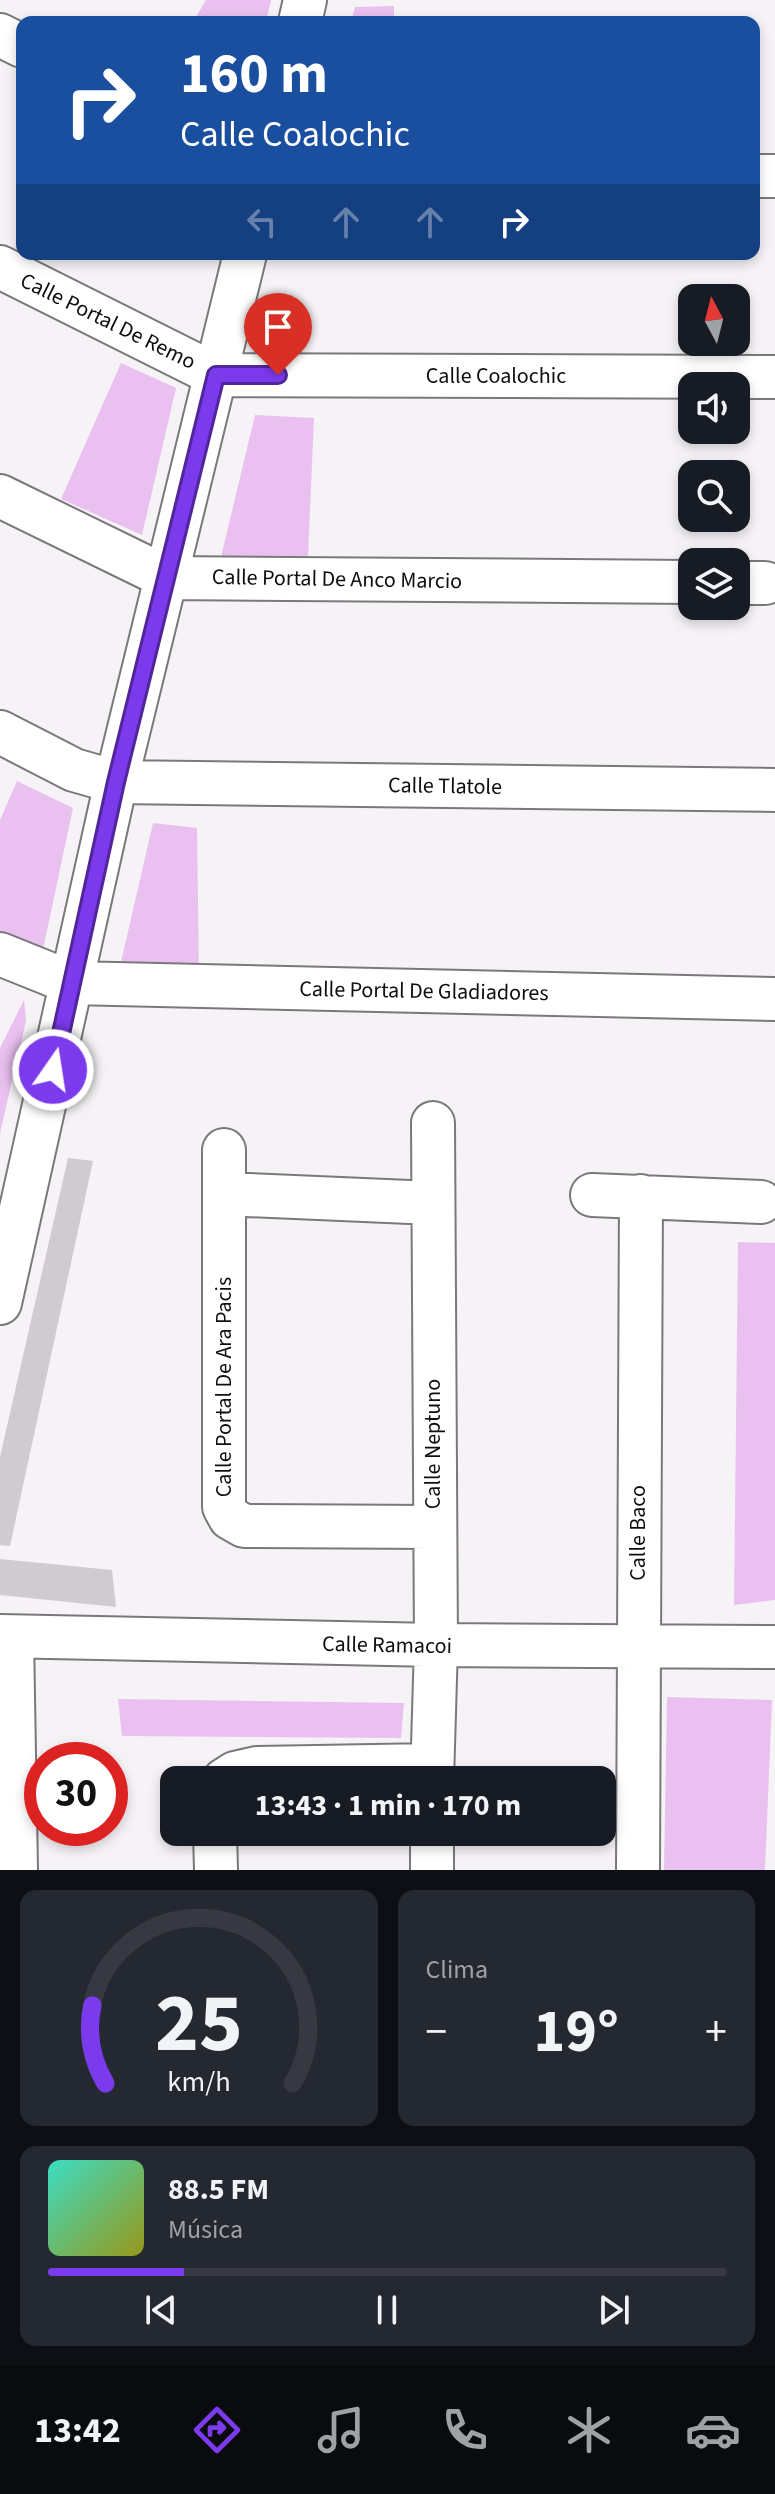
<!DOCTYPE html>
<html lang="es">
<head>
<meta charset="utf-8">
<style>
  :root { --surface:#171b24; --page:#242831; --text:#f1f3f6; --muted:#9ea1a6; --line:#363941; --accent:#7c3aed }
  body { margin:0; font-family:"Source Sans 3",sans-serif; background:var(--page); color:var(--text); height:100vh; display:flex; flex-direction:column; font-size:30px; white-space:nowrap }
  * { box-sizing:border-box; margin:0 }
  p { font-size:26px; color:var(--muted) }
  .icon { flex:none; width:44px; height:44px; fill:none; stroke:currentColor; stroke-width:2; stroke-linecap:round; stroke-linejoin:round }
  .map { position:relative; height:1870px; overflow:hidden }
  .side { display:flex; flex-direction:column; gap:20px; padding:20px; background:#0d0f14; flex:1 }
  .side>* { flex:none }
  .top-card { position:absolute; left:16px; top:16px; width:744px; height:244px; border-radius:16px; box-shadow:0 4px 12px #0003; background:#1a4fa0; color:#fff; overflow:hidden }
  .needle { width:52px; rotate:353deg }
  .buttons { position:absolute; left:678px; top:284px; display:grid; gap:16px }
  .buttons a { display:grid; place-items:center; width:72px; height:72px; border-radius:16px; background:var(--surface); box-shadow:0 4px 12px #0003; font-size:40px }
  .speed { position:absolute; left:24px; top:1742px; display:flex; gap:16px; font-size:40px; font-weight:700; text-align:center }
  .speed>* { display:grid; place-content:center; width:104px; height:104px; border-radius:50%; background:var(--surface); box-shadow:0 4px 12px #0003; line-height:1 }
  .speed .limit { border:12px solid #d22; background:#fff; color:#111 }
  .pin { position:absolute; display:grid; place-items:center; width:68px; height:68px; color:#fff; margin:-82px -34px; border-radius:50% 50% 50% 0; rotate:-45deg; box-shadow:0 0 8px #0007 }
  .pin .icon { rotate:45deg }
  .me { position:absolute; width:88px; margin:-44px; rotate:13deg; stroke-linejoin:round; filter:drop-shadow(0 0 6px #0008) }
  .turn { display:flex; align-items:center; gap:28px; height:168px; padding:0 32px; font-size:36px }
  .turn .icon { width:104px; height:104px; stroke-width:2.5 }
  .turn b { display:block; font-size:56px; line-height:68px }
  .lanes { display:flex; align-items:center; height:76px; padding:0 32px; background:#0003; justify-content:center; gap:40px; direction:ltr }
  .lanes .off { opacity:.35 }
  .big { font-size:60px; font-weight:700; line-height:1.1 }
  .side .card { flex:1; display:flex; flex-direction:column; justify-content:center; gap:12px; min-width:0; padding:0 28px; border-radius:16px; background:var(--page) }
  .side .dial { align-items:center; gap:0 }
  .dial svg { height:208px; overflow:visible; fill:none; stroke:var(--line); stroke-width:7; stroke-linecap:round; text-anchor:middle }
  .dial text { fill:var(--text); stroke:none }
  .song { display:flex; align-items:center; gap:24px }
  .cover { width:96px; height:96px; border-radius:12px; background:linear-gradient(135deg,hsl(170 70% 55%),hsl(60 70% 35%)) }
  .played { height:8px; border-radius:4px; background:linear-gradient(90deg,var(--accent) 20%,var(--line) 20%) }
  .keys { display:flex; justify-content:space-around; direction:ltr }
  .heat { display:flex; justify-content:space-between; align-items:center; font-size:44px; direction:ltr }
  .side .tiles { flex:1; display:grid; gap:20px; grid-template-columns:1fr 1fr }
  .card:last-child { grid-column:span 2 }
  .trip { position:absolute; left:160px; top:1766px; width:456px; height:80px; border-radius:16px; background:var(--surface); box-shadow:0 4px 12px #0003; font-weight:700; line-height:80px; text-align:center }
  .dock { display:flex; height:128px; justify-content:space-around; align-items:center; background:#090b0e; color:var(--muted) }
  .dock .icon { width:56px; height:56px }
  .dock .selected { color:var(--accent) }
  .dock b { font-size:36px; color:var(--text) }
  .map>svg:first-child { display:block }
  .green { fill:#e9c0ef }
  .building { fill:#cfcccf }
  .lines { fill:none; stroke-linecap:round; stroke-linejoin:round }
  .minor-casing { stroke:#7b787b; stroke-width:46 }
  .minor { stroke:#fff; stroke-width:42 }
  .route-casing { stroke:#51269a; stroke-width:20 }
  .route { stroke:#7c3aed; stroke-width:14 }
  .labels { text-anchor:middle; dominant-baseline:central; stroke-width:8; stroke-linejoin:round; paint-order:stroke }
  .street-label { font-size:22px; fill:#0f0e0f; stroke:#fff }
</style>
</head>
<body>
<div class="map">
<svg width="775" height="1870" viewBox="0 0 775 1870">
  <rect width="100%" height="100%" fill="#f6f3f6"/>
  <path class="green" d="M206,0H271L266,22H193Z
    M394,6V22H351L355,7Z
    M121,363L176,388L142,535L61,499Z
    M255,415L314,418L308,556L221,557Z
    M17,781L73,808L42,954L0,933V820Z
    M153,823L197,828L199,975L121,962Z
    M24,1000L26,1021L0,1133V1048Z
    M738,1242L775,1243V1600L734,1605Z
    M667,1697L772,1700L765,1870H664Z
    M118,1699L404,1703L401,1738L122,1736Z"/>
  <path class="building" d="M68,1158L93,1161L10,1546L0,1545V1457Z
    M0,1559L112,1570L116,1607L0,1595Z"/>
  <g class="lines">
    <g class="minor-casing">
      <path id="minor" d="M300,22L305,0
        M0,35L22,46
        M754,176H775
        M0,267L216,375L775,377
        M0,496L168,578L692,582
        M736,583H765
        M0,732L74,770L116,782L775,790
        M0,954L72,983L775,999
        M224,1150V1507L230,1518L244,1526L433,1527
        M224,1194L433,1203
        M592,1195L761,1202
        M0,1303L116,782L245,254
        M0,1636L436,1645L775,1647
        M12,1638L16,1870
        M224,1780L235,1773L257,1768L432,1765
        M432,1780L436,1645L433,1123
        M215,1832L216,1870
        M432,1870V1832
        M638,1870L641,1196"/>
    </g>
    <use href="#minor" class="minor"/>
  </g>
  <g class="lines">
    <g class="route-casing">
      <path id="route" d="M53,1070L116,782L216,375H278"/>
    </g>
    <use href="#route" class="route"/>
  </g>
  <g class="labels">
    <g class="street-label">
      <text transform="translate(108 321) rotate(26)">Calle Portal De Remo</text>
      <text x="496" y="376">Calle Coalochic</text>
      <text transform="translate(337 579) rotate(1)">Calle Portal De Anco Marcio</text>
      <text transform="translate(445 786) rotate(1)">Calle Tlatole</text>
      <text transform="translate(424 991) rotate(1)">Calle Portal De Gladiadores</text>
      <text transform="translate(224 1387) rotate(-90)">Calle Portal De Ara Pacis</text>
      <text transform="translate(433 1444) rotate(-90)">Calle Neptuno</text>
      <text transform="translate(638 1533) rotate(-90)">Calle Baco</text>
      <text transform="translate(387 1645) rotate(1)">Calle Ramacoi</text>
    </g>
  </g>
</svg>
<div class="buttons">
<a><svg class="needle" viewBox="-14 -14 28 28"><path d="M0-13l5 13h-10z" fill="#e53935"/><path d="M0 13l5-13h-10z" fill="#9ea1a6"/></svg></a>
<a><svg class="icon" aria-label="sound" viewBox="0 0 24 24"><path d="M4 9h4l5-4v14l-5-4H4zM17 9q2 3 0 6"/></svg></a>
<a><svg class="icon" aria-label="search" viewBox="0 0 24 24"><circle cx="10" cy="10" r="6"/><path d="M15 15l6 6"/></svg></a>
<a><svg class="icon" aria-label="layers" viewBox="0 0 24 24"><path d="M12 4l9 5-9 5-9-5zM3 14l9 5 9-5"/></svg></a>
</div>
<div class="speed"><div class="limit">30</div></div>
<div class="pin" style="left:278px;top:375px;background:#d93025"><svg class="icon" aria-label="arrive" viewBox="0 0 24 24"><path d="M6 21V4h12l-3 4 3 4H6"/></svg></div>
<svg class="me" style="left:53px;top:1070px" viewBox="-20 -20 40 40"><circle r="17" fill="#7c3aed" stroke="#fff" stroke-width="3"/><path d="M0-11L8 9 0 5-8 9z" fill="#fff"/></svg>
<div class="trip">13:43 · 1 min · 170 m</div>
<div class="top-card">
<div class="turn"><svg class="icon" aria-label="right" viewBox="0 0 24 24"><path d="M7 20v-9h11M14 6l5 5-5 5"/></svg><div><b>160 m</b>Calle Coalochic</div></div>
<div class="lanes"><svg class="icon off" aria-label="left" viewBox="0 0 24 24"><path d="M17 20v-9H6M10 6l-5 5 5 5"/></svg><svg class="icon off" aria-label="ahead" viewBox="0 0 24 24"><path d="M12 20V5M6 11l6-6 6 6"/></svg><svg class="icon off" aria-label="ahead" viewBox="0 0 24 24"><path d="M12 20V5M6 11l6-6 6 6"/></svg><svg class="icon" aria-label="right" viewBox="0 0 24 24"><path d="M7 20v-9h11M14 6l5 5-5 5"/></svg></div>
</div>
</div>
<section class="side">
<div class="tiles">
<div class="card dial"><svg viewBox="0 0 100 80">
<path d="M14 69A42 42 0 1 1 86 69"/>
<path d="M14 69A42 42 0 0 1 9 39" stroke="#7c3aed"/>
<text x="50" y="56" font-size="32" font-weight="700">25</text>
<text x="50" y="72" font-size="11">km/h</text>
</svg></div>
<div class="card"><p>Clima</p>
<div class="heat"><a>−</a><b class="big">19°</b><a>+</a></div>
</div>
<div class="card">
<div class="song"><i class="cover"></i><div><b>88.5 FM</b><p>Música</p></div></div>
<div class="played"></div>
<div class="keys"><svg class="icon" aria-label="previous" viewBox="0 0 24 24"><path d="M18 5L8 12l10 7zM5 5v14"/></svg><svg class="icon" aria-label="pause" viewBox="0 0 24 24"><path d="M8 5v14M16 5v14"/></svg><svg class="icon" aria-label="next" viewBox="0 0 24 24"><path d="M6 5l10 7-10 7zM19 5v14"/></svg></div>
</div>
</div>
</section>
<nav class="dock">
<b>13:42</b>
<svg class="icon selected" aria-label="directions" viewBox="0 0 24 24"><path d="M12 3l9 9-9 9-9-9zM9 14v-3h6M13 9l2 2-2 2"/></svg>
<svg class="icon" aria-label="music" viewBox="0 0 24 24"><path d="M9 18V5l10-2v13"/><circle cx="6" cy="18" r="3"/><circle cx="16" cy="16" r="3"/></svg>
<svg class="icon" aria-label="phone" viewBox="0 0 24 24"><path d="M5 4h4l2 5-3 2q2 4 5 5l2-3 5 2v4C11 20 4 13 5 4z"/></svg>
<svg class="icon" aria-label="climate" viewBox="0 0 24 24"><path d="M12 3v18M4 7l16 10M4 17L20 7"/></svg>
<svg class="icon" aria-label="car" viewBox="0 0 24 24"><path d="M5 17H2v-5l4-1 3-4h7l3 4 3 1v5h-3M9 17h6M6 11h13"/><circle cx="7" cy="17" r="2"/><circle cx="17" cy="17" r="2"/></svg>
</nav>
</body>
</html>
